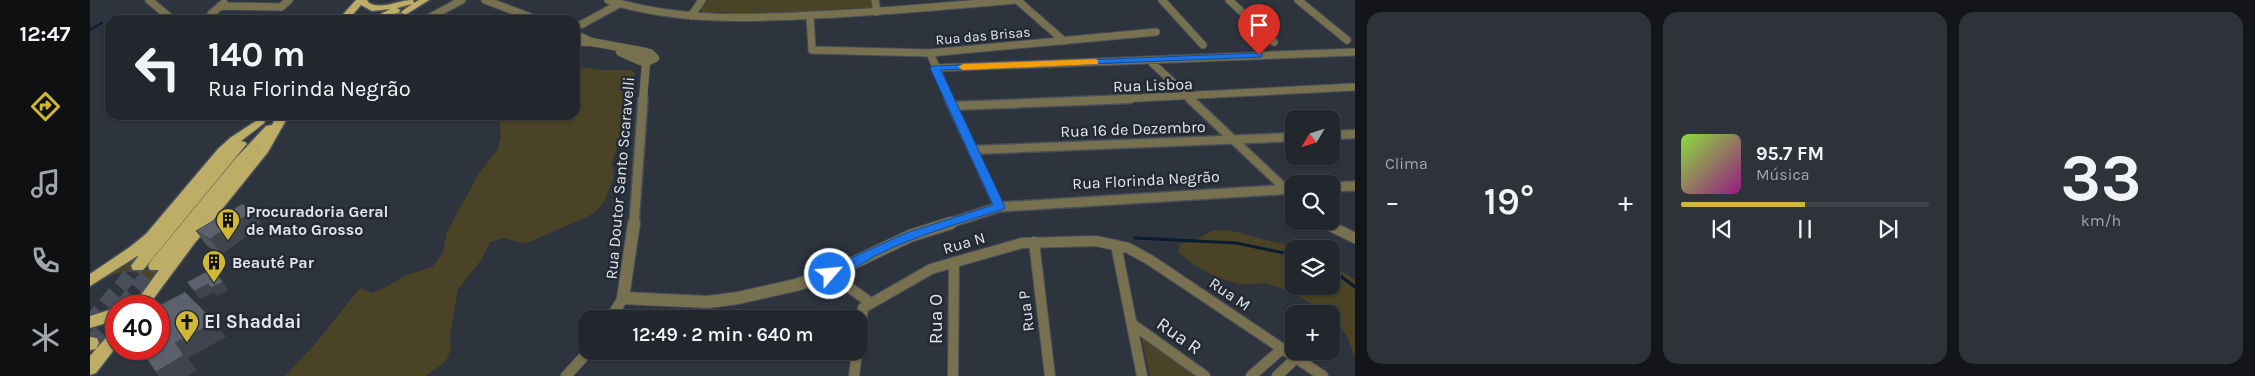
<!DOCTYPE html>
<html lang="pt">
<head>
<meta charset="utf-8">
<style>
  :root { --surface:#22272e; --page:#2e333a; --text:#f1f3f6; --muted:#a2a5aa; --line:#3f444a; --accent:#d1b736 }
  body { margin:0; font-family:Karla,sans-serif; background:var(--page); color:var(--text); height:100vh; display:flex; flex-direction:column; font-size:19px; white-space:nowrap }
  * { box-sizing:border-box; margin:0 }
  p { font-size:16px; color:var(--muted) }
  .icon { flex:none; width:28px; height:28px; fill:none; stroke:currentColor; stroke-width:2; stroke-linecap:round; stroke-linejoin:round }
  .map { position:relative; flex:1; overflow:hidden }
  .sheet { display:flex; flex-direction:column; gap:12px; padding:12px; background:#131519; width:900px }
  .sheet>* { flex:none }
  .hud { position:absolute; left:15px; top:15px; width:475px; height:105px; border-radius:15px; box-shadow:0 1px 4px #0004,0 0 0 1px var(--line); background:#22272e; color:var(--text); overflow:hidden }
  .needle { width:32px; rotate:232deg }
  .fabs { position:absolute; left:1195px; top:110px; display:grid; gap:10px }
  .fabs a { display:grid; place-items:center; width:55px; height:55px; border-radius:10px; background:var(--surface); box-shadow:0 1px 4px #0004,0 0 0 1px var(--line); font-size:25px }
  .speed { position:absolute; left:15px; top:295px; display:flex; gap:10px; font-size:25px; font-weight:700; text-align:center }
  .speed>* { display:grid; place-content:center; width:65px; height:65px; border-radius:50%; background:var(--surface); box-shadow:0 1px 4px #0004,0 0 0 1px var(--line); line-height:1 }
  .speed .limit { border:8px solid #d22; background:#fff; color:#111 }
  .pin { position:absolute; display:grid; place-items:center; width:42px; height:42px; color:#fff; margin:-51px -21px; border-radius:50% 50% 50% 0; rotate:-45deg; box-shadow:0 0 5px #0007 }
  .pin .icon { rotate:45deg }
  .me { position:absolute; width:55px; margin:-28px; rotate:63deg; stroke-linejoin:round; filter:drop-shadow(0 0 4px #0008) }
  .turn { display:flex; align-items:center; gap:18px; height:105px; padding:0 20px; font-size:22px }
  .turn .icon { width:65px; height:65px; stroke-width:2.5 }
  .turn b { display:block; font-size:35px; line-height:42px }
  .big { font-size:38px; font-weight:600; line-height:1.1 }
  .sheet .tile { flex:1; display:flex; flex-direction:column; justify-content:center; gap:8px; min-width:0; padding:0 18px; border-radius:15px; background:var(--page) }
  .sheet .dial { align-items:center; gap:0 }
  .dial b { font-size:65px; line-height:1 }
  .song { display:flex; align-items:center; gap:15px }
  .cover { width:60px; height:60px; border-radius:8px; background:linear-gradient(135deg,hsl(90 70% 55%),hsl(310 70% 35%)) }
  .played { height:5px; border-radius:2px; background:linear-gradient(90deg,var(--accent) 50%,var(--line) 50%) }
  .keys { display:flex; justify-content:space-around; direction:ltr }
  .heat { display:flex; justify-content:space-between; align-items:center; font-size:28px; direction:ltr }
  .sheet .tiles { flex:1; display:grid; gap:12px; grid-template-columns:repeat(3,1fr) }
  .trip { position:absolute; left:488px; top:310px; width:290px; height:50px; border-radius:15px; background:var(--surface); box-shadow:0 1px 4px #0004,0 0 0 1px var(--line); font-weight:600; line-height:50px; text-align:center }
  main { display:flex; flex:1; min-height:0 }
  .dock { display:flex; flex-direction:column; width:90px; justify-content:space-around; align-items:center; background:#0e1012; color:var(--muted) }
  .dock .icon { width:35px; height:35px }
  .dock .active { color:var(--accent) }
  .dock b { font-size:22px; color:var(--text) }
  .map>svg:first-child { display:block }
  .green { fill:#4a4325 }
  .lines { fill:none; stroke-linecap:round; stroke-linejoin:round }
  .stream-far1 { stroke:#0b1b32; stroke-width:2 }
  .stream { stroke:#0b1b32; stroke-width:3 }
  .primary-tunnel { stroke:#484f58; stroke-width:15; stroke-dasharray:15 8; stroke-linecap:butt }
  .minor-far2-casing { stroke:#4a505a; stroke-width:9 }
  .minor-far1-casing { stroke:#4a505a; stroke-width:11 }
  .minor-casing { stroke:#4a505a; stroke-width:12 }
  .tertiary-far2-casing { stroke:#4a505a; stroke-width:9 }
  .tertiary-far1-casing { stroke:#4a505a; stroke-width:12 }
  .tertiary-casing { stroke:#4a505a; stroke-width:14 }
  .primary-casing { stroke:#4a505a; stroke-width:3 }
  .minor-far2 { stroke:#78714f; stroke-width:7 }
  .minor-far1 { stroke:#78714f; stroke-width:8 }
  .minor { stroke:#78714f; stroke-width:10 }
  .tertiary-far2 { stroke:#78714f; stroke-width:8 }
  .tertiary-far1 { stroke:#78714f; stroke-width:9 }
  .tertiary { stroke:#78714f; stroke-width:12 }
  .primary { fill:#bdad66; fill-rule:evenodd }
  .wall { fill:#4e545f }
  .shaded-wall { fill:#40454d }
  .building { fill:#5b626e; stroke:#40454d }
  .route { fill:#1a73e8; stroke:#114b97 }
  .slow { fill:#f59e0b }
  .labels { text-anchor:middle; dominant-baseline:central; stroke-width:5; stroke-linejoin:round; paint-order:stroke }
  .far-street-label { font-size:14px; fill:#e1e6ec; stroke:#232a33 }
  .street-label { font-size:16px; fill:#e1e6ec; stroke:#232a33 }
  .poi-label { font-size:16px; font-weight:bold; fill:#e1e6ec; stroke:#232a33; text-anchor:start }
  .near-street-label { font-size:19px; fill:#e1e6ec; stroke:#232a33 }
  .near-poi-label { font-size:19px; font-weight:bold; fill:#e1e6ec; stroke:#232a33; text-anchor:start }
</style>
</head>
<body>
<main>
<nav class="dock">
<b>12:47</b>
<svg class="icon active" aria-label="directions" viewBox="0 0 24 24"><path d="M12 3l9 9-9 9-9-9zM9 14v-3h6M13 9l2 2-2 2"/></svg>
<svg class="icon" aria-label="music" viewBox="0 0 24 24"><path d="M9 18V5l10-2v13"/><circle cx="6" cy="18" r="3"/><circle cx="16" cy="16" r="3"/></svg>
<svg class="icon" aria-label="phone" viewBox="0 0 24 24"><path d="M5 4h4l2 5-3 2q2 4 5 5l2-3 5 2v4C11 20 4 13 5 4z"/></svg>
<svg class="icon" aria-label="climate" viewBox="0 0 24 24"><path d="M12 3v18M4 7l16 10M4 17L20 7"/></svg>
</nav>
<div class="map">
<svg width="1265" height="376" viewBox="0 0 1265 376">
  <rect width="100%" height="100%" fill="#2d343e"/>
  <path class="green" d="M617,0H782L783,8L743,9L739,10L742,11L714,12L718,13C690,13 667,14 639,15L635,12H624L622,13L625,14H614L610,10Z
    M485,66L512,70H541L545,73L532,116V129L522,163L524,177L514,202L503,214L442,241L431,243L415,238L400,242L392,259L368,289L360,335L361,349L356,361L336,376H195L225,344L270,288L281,293L295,288L314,276L342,267L353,253L357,232L388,175L408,149L411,136L409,124L416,115H485Z
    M1138,230L1213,249H1204V286H1241V263L1265,280V357L1257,336L1241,318V314H1236C1217,300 1199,289 1177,284C1167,282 1159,285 1150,284C1133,282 1098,264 1088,251L1090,244L1103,241L1122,231Z
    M68,236L40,269H72L45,299L55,284C51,260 12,278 0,286V284Z
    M1052,340L1059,341L1106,376H1060Z"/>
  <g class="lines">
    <path class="stream-far1" d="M0,30L12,23"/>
    <path class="stream" d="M1045,238L1146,243L1204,255
      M1241,269L1265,287"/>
    <path class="primary-tunnel" d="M32,306L65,266
      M0,322L48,266
      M1,343L26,313"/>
    <g class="minor-far2-casing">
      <path id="minor-far2" d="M59,0L83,20
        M395,0L448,20
        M518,0C585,21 655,19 725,15C792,12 858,6 925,0
        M785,0L787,12
        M927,0L974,41
        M1072,0L1113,45
        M1139,0L1184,42
        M1208,0L1257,40
        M130,6L191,7L199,0
        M121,14L134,3
        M601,16L612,0
        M720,16L722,50L840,53L1066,32
        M335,20L372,0
        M485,28L529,4
        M485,34L504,43
        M840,53L860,100
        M1059,60L1102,100
        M845,68L1265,52
        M1008,100L1265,87"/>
    </g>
    <g class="minor-far1-casing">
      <path id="minor-far1" d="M859,99L909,207
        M1100,99L1204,197
        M862,106L1040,99
        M1241,135L1265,134
        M883,150L1204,137
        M1231,221L1237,224"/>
    </g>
    <g class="minor-casing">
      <path id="minor" d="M1234,223L1265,238
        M944,242L960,376
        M1026,245L1052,376
        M740,274L781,303
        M520,319L533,298
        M1042,324L1115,376
        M769,340L773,308L841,269L932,243L1006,241L1038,248L1060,260L1233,376
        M476,376L499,351
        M764,376L767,351
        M863,376L864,262
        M1161,376L1192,349
        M1187,376L1206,358"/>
    </g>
    <g class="tertiary-far2-casing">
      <path id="tertiary-far2" d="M307,20L309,16
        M485,42H502L556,52
        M530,52L548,60
        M550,53H560L565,58L559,61H550L546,57Z
        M553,100L556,62"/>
    </g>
    <g class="tertiary-far1-casing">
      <path id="tertiary-far1" d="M1241,187L1265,186
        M544,224L553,99
        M857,224L909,207L1204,189"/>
    </g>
    <g class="tertiary-casing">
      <path id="tertiary" d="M544,223L533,298L618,302L648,298L706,285L740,274L820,236L861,223"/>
    </g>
    <g class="primary-casing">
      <path id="primary" d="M266,0H277L279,3C293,10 308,0 323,0L324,3L329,0H339L315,15L311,12L322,4L307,8L310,10L309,12L292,20H280L300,9L282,11L271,5L258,20H248Z
        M187,115H199L178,152L104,244L58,306H43L69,270H60L58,266L60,262L145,159L176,126L182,125ZM170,146L169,147L121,205Z
        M169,119L173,120L175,122L173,124L151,141L155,142L157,144L155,146L53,270H43L41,266L49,255L0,286V274L40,247L56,234L128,149L140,138Z
        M26,308V320L0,328V316Z
        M26,330V347L6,373L0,375V356L21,332Z
        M0,337L7,338L9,343L6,349L0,350Z"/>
    </g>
    <use href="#minor-far2" class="minor-far2"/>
    <use href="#minor-far1" class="minor-far1"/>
    <use href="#minor" class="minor"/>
    <use href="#tertiary-far2" class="tertiary-far2"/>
    <use href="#tertiary-far1" class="tertiary-far1"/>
    <use href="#tertiary" class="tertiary"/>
    <use href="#primary" class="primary"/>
  </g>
  <path class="wall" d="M163,211L172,226L131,254L117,246L106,231Z"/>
  <path class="shaded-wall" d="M163,211L172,226L131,254L120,239Z
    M133,282L138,290L127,296L124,292L110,299L104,291L118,284Z
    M125,322L136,337L98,358L107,370L98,376H69L66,372L85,343Z"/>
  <path class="building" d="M152,204L163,211L120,239L106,231Z
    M122,269L133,282L121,288L118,284L104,291L97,282Z
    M95,292L125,322L85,343L94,355L66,372L50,349H69V306H68Z"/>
  <path class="route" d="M1169,53H1172V57L851,70L915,207L914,209C871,223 827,235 787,255C776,261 746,281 735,277L733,274L735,270L816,233L903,205L840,68L842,66Z"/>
  <path class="slow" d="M1005,59L1008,60V64L873,70L868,67L873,64Z"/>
  <defs>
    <g id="building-pin" transform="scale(1.25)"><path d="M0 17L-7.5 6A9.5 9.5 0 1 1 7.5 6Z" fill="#d1b736" stroke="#232a33"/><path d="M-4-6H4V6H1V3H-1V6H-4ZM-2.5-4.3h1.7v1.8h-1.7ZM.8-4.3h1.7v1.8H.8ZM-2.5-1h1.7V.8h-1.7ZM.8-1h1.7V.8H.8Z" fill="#111"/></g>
    <g id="church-pin" transform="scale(1.25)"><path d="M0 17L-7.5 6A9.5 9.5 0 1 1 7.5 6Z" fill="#d1b736" stroke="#232a33"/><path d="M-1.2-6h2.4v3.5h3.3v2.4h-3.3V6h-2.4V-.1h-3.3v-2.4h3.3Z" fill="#111"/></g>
  </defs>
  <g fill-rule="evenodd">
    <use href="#building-pin" x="138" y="220"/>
    <use href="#building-pin" x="124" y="262"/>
    <use href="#church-pin" x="97" y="322"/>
  </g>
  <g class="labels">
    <g class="far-street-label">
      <text transform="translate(893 36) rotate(-5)">Rua das Brisas</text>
    </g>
    <g class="street-label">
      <text transform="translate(1063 85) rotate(-2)">Rua Lisboa</text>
      <text transform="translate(1043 129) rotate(-2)">Rua 16 de Dezembro</text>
      <text transform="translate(530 178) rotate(-85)">Rua Doutor Santo Scaravelli</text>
      <text transform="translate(1056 180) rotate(-3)">Rua Florinda Negrão</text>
      <text transform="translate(874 243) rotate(-16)">Rua N</text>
      <text transform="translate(1140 294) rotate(34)">Rua M</text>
      <text transform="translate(936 311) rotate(-97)">Rua P</text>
    </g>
    <g class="poi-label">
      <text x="156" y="211">Procuradoria Geral<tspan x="156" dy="18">de Mato Grosso</tspan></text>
      <text x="142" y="262">Beauté Par</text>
    </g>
    <g class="near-street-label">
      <text transform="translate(846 319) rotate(-90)">Rua O</text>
      <text transform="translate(1089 336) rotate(35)">Rua R</text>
    </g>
    <g class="near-poi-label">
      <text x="114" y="322">El Shaddai</text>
    </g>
  </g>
</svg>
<div class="fabs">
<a><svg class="needle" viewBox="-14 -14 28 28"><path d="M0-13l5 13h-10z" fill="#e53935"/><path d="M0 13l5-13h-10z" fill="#a2a5aa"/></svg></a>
<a><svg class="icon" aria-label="search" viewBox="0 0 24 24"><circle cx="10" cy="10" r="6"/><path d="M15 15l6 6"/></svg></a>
<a><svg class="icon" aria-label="layers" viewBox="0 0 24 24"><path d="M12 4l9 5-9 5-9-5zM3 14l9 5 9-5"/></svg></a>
<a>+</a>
</div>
<div class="speed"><div class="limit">40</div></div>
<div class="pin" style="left:1169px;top:55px;background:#d93025"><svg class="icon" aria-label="arrive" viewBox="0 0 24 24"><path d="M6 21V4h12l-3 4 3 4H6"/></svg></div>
<svg class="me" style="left:740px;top:274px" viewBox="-20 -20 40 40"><circle r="17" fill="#1a73e8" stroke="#fff" stroke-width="3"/><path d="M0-11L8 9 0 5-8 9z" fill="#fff"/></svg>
<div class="trip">12:49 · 2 min · 640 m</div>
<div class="hud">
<div class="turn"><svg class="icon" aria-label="left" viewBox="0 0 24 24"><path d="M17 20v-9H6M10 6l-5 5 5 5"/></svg><div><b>140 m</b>Rua Florinda Negrão</div></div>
</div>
</div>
<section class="sheet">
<div class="tiles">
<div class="tile"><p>Clima</p>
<div class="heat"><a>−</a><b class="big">19°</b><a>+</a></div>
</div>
<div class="tile">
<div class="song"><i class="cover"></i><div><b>95.7 FM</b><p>Música</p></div></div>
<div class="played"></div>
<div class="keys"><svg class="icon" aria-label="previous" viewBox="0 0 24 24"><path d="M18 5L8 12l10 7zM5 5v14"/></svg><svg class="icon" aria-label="pause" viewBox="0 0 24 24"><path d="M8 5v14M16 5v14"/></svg><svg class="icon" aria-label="next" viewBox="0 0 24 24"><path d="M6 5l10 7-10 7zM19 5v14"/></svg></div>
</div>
<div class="tile dial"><b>33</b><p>km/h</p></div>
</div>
</section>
</main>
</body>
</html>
